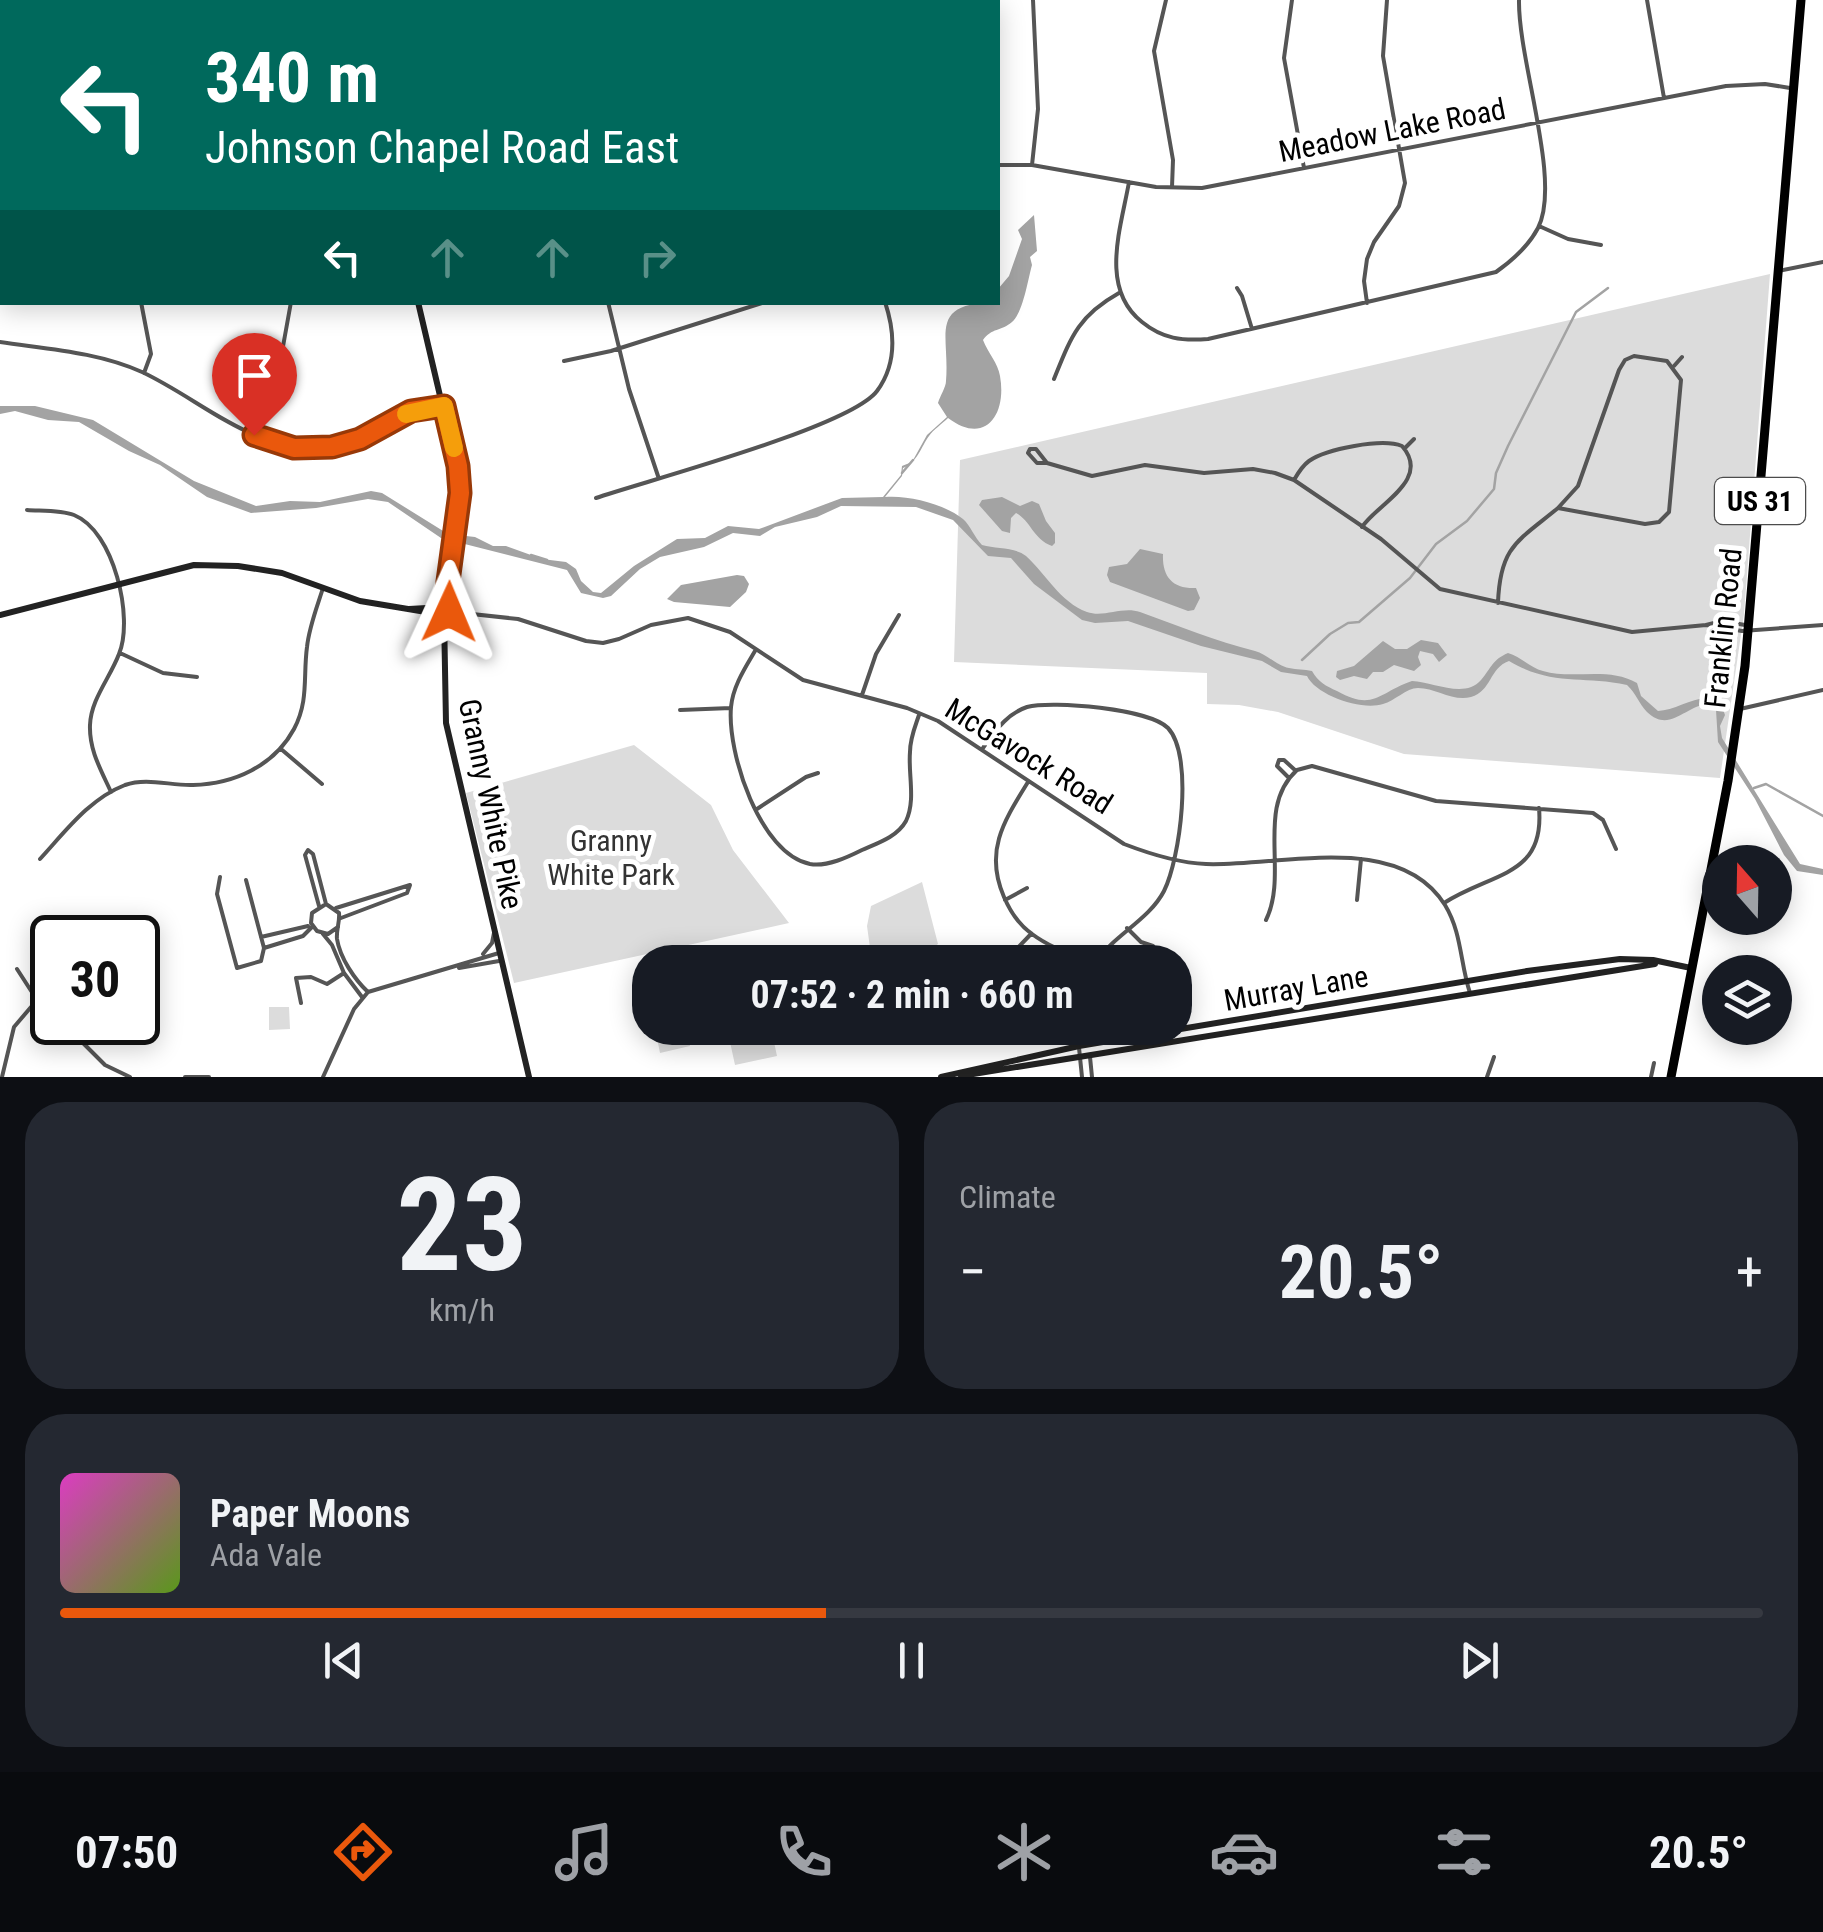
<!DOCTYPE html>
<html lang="en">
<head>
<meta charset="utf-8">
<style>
  :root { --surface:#171b24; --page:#242831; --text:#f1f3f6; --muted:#9ea1a6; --line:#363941; --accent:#ea580c }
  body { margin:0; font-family:"Roboto Condensed",sans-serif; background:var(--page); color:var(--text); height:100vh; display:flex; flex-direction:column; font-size:38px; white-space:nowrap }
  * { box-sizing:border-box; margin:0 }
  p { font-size:32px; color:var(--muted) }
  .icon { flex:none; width:55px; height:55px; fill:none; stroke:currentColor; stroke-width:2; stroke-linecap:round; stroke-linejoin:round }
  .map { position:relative; height:1077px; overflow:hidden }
  .side { display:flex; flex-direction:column; gap:25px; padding:25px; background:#0d0f14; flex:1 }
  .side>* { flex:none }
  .top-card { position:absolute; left:0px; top:0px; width:1000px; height:305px; box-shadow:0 5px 25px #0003; background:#00695c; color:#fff; overflow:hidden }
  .needle { width:65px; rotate:340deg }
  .buttons { position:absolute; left:1702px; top:845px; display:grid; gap:20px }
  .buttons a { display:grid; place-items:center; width:90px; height:90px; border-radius:50%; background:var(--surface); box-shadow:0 5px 25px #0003; font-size:50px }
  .speed { position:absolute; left:30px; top:915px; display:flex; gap:20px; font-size:50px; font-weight:700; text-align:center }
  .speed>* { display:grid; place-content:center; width:130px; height:130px; border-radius:50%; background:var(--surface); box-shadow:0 5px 25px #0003; line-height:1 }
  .speed .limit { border:5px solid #111; border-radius:15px; background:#fff; color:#111 }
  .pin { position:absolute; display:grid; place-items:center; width:85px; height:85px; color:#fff; margin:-102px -42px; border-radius:50% 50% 50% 0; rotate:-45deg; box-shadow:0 0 10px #0007 }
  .pin .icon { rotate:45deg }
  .me { position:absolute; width:110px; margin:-55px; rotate:1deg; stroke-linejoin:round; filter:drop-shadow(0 0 8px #0008) }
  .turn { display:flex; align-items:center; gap:35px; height:210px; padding:0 40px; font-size:45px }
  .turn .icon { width:130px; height:130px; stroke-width:2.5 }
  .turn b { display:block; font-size:70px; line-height:85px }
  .lanes { display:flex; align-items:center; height:95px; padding:0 40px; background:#0003; justify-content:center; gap:50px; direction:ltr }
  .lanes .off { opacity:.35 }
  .big { font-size:75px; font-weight:700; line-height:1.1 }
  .side .card { flex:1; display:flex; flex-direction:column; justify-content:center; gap:15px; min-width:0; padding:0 35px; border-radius:40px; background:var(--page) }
  .side .dial { align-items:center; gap:0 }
  .dial b { font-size:130px; line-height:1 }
  .song { display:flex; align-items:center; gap:30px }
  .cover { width:120px; height:120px; border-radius:15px; background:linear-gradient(135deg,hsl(310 70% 55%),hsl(90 70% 35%)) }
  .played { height:10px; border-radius:5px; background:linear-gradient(90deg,var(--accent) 45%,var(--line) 45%) }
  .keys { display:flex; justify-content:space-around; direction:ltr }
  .heat { display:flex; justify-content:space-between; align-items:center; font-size:55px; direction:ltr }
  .side .tiles { flex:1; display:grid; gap:25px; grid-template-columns:1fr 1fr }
  .card:last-child { grid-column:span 2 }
  .trip { position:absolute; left:632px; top:945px; width:560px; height:100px; border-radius:40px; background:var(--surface); box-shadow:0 5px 25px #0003; font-weight:700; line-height:100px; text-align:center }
  .dock { display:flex; height:160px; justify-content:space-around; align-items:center; background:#090b0e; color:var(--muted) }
  .dock .icon { width:70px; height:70px }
  .dock .on { color:var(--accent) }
  .dock b { font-size:45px; color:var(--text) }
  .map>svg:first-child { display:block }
  .green { fill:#dcdcdc }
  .water { fill:#a3a3a3 }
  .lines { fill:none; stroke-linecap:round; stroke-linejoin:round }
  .stream { stroke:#a3a3a3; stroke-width:2.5 }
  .street { stroke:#555; stroke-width:4 }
  .secondary { stroke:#222; stroke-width:6 }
  .primary { stroke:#000; stroke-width:9 }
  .route-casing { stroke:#983908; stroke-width:25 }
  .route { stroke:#ea580c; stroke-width:18 }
  .slow { stroke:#f59e0b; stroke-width:18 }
  .labels { text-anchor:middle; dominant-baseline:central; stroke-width:10; stroke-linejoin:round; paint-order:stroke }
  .shield { fill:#fff; stroke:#4c4c4c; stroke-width:2.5 }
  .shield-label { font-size:28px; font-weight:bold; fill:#000 }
  .street-label { font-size:30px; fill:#000; stroke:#fff }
  .park-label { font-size:30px; fill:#333; stroke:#fff }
</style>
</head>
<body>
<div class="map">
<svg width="1823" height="1077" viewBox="0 0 1823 1077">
  <rect width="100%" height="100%" fill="#fff"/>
  <path class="green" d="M1770,274L1744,614L1720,778L1404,754L1278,712L1239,705L1207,704V673L954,662L960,460Z
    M634,745L711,805L733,850L789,923L514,983L466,793Z
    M922,882L938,944C923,956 892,963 872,962L867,926L871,906Z
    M269,1007H289L290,1029L269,1030Z
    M655,1028H686L690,1046L660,1053Z
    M727,1028H771L777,1056L735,1065Z"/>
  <path class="water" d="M1034,215L1037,251L1030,257L1032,265C1028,279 1023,313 1012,322C1002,331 991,328 983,340C988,353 998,363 1000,376C1007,415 985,446 948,418C943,423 933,430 929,436C921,447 917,463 903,468L902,476L885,497C909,495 944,504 963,519C971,526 974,537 982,545C996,549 1015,547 1026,556C1046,574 1060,602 1087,612C1104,618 1122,606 1140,612C1178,626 1216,641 1255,651C1267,654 1277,666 1289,668C1297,670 1304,669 1312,671C1318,682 1326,686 1337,691C1374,712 1379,692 1412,681C1433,682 1465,699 1481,680C1492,667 1492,660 1508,653C1521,657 1531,668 1543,671C1573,680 1608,666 1637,683L1641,696L1658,711C1681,711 1714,680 1725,715L1720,726L1722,738L1800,864L1823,869V875L1797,871L1784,855L1755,799L1718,742L1716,710L1709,704C1685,705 1670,734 1647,712C1639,704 1636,693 1627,685C1582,675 1553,687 1509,661C1489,668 1492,691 1471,697C1453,702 1436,688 1418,688C1406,688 1395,701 1383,704C1361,711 1316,695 1307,676L1281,672L1262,661L1201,646L1128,621L1095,623L1082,620L1034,584L1011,558L988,556L953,520L916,507L841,506L817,517L775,527L760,536L733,533L704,547L660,557L640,569L611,596L603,598L581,593L567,570L441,538L388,502L368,499L316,508L251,513L207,497L160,465L129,451L79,422L48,420L15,411L0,414V406H35L93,420L194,481L256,506L290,501L320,502L371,491L382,493L448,534L475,537L493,546H506L542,559L566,562L576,569L581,581L593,592L601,593L634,566L677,539L705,538L728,526L759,529L842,498L883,497L901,475L902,466L912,462L927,435L947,417L938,403C940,396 946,387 946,381C950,333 927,303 998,302V289L1009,276L1022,239L1018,230Z
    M1002,497L1020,506L1032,501L1039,504L1046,521L1055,533V543L1052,546C1033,539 1031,521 1016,513L1011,518L1010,533L1002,531L979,505L982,500Z
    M1140,549L1163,554C1162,576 1172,589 1196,588L1200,598L1194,610L1188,611L1110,582L1107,575L1109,567L1127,564Z
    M737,575L744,576L749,584L746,592L730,607L674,602L667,599L681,585Z
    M1421,640L1438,643L1447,655L1439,662L1433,654L1420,651L1418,657L1421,665L1414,671L1394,665L1383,672H1373L1367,679L1354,676L1340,680L1336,677L1337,671L1354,666L1383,641L1395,649H1407Z"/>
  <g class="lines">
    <path class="stream" d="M902,473L913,460
      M531,555L547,560
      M1302,660L1330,634L1348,623L1359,622L1410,578L1436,544L1467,521L1494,489L1496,473L1508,446L1576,312L1608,288
      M1754,788L1766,784L1823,816"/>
    <path class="street" d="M75,0V2
      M1166,0L1154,51L1173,160L1172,187
      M1292,0L1284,58L1304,168
      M1647,0L1664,98
      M895,2L898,0
      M998,165H1032L1156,187L1202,188L1726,86L1765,84L1790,88
      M1032,165L1038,109L1033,0
      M1129,182C1121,228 1099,288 1142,322C1163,339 1182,341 1208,339L1496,272C1513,260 1528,247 1538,228C1562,181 1518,61 1519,0
      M1539,226L1568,239L1601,245
      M0,228H2
      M1778,271L1823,262
      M1237,288L1242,296L1252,329
      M141,302L151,354L144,373
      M608,302L629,389L658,476
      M1367,303L1364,281L1367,259L1374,242L1399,206L1405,183L1383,56L1387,0
      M0,342C47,349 98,352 142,372C204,401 256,456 330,447C359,444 381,425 407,413C418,408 432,408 444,406
      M1634,356L1667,361L1681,380L1669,512L1659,522L1645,524L1558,508L1578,486L1619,370L1625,360Z
      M564,361L611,351L765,302
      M1674,366L1682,357
      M1054,379C1071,337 1078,316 1119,293
      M248,433L282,352L291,302
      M1405,448L1414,439
      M1047,463H1037L1028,453L1030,449H1036L1047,463L1092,476L1145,465L1204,473L1253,469L1275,473L1294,480L1381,539L1440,589L1632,632L1706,625
      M1294,480C1298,473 1302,466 1309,461C1326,449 1382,438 1402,446C1432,480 1377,504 1362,527
      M596,498C649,480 850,427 877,391C897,364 895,332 885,302
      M27,510C42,511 61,510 74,515C114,531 134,618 119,654C110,678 91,699 90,725C89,750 101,770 111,792
      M1498,603C1500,546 1518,541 1558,508
      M444,611L518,619L586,641L603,643L619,639L651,625L688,618L730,632L803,680L907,708L938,721L1124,844C1150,854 1178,863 1206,864C1279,867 1398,830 1445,905C1462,933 1460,963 1470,993
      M1745,625L1722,621L1706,625L1742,631L1823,625
      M755,651C745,668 733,686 731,707C727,753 760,854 810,864C827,867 848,857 862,850C878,843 897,837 906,821C916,800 908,774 910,752C910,738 915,727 919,715
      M120,653L163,673L197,677
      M862,695L876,654L899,615
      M1740,709L1823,690
      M680,710L731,708
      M983,748C995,732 1006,714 1027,707C1052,700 1150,709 1168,728C1194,756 1180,859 1164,891C1149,920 1114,935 1096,962
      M281,749L322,784
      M1289,778L1277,766L1279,760H1284L1296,771
      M1028,782C1004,821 984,851 1004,897C1010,911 1019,925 1032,934C1048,946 1069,954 1088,962
      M757,809L806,777L818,773
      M40,859C65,832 89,799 125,785C147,777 171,786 193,785C234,784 274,766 294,729C309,701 303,676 307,647C309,627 317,607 323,588
      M220,877L217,894L237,968L261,961L264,948
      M246,880L264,948
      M1005,900L1027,888
      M1357,900L1361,859
      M1444,903C1492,872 1545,877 1539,808
      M319,906L305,855L308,850L313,854L326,904
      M336,908L410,885L407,893L341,918
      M1266,920C1289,873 1255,808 1297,770L1312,766L1436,801L1593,813L1603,820L1616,849
      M338,927L328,934L317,931L311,923L312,913L326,904L339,913C340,922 336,930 337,939C340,958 355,980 368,992
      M1127,928L1141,942L1153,946
      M323,934L332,945L344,973L362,997
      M261,937L308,926
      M264,948L303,936L312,927
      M483,954L492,943L494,933
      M1004,962L1031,934
      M459,968L499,961
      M17,969L37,1000L52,1013
      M301,1003L296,978L311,977L327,984L344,973
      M62,1022L105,1065L130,1077
      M1077,1028L1082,1077
      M1082,1028L1086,1043
      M1090,1057L1092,1077
      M2,1077L14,1027L37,1000
      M185,1077H209
      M323,1077L354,1009L368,992L499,953
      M1487,1077L1494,1057
      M1651,1077L1654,1063"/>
    <path class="secondary" d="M352,0L353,2
      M418,302L460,481L458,522L444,615L446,723L529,1077
      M409,609L445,607
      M0,615L194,565L238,566L282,573L360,601L444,615
      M961,1076L1655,964
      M941,1077L1079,1046L1527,971L1620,959L1653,960L1691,968"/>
    <path class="primary" d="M1671,1077L1728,781L1745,666L1801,0"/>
  </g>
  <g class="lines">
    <g class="route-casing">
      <path id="route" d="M254,435L294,448L332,447L360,439L411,411L444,406L458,466L460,493L444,611L449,612"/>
    </g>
    <use href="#route" class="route"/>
    <path class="slow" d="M406,414L444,406L454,448"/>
  </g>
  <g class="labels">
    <rect class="shield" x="1715" y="478" width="90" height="46" rx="8"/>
    <g class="shield-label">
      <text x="1760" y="501">US 31</text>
    </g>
    <g class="street-label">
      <text transform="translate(1392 130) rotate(-11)">Meadow Lake Road</text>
      <text transform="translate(1723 628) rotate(-84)">Franklin Road</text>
      <text transform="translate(1029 756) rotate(32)">McGavock Road</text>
      <text transform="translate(491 804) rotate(78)">Granny White Pike</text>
      <text transform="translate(1296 988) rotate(-10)">Murray Lane</text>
    </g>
    <g class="park-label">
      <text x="611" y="840">Granny<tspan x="611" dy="34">White Park</tspan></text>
    </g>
  </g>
</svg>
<div class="buttons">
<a><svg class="needle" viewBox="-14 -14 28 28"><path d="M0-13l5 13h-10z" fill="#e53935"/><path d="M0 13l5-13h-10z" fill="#9ea1a6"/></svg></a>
<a><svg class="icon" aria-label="layers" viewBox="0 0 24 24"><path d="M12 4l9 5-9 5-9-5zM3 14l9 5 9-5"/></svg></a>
</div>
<div class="speed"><div class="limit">30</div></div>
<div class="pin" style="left:254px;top:435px;background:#d93025"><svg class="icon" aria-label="arrive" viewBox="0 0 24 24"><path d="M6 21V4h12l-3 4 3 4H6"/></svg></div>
<svg class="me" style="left:449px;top:612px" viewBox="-20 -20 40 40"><path d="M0-17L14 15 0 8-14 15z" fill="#ea580c" stroke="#fff" stroke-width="4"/></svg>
<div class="trip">07:52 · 2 min · 660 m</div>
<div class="top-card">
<div class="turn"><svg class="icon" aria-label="left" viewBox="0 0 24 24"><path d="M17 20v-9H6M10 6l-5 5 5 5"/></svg><div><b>340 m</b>Johnson Chapel Road East</div></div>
<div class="lanes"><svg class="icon" aria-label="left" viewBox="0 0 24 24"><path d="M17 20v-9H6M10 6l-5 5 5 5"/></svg><svg class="icon off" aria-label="ahead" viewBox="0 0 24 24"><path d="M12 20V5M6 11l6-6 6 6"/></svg><svg class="icon off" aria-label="ahead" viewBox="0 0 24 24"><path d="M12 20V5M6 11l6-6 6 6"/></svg><svg class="icon off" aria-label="right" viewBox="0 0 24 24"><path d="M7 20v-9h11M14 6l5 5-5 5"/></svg></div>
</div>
</div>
<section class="side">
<div class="tiles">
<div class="card dial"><b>23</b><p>km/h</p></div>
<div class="card"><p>Climate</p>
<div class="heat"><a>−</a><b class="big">20.5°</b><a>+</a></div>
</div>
<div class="card">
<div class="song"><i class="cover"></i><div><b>Paper Moons</b><p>Ada Vale</p></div></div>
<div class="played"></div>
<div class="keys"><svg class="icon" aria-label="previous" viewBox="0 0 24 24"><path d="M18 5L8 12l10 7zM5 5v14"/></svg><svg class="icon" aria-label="pause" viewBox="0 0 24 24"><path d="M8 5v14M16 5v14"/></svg><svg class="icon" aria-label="next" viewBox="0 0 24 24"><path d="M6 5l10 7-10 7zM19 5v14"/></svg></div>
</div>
</div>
</section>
<nav class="dock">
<b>07:50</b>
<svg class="icon on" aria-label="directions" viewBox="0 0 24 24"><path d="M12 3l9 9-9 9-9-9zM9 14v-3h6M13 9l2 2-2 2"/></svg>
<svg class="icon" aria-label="music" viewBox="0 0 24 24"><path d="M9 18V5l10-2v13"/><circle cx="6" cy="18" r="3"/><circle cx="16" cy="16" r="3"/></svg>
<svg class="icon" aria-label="phone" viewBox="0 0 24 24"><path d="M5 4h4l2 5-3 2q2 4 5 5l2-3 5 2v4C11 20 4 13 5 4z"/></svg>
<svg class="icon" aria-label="climate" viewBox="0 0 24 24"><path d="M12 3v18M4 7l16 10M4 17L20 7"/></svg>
<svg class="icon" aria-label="car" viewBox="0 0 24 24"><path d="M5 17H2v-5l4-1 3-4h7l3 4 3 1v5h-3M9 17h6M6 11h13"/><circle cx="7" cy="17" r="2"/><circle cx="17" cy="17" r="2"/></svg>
<svg class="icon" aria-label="filters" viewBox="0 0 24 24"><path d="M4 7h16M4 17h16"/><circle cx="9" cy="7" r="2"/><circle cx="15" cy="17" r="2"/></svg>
<b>20.5°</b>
</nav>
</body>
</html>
